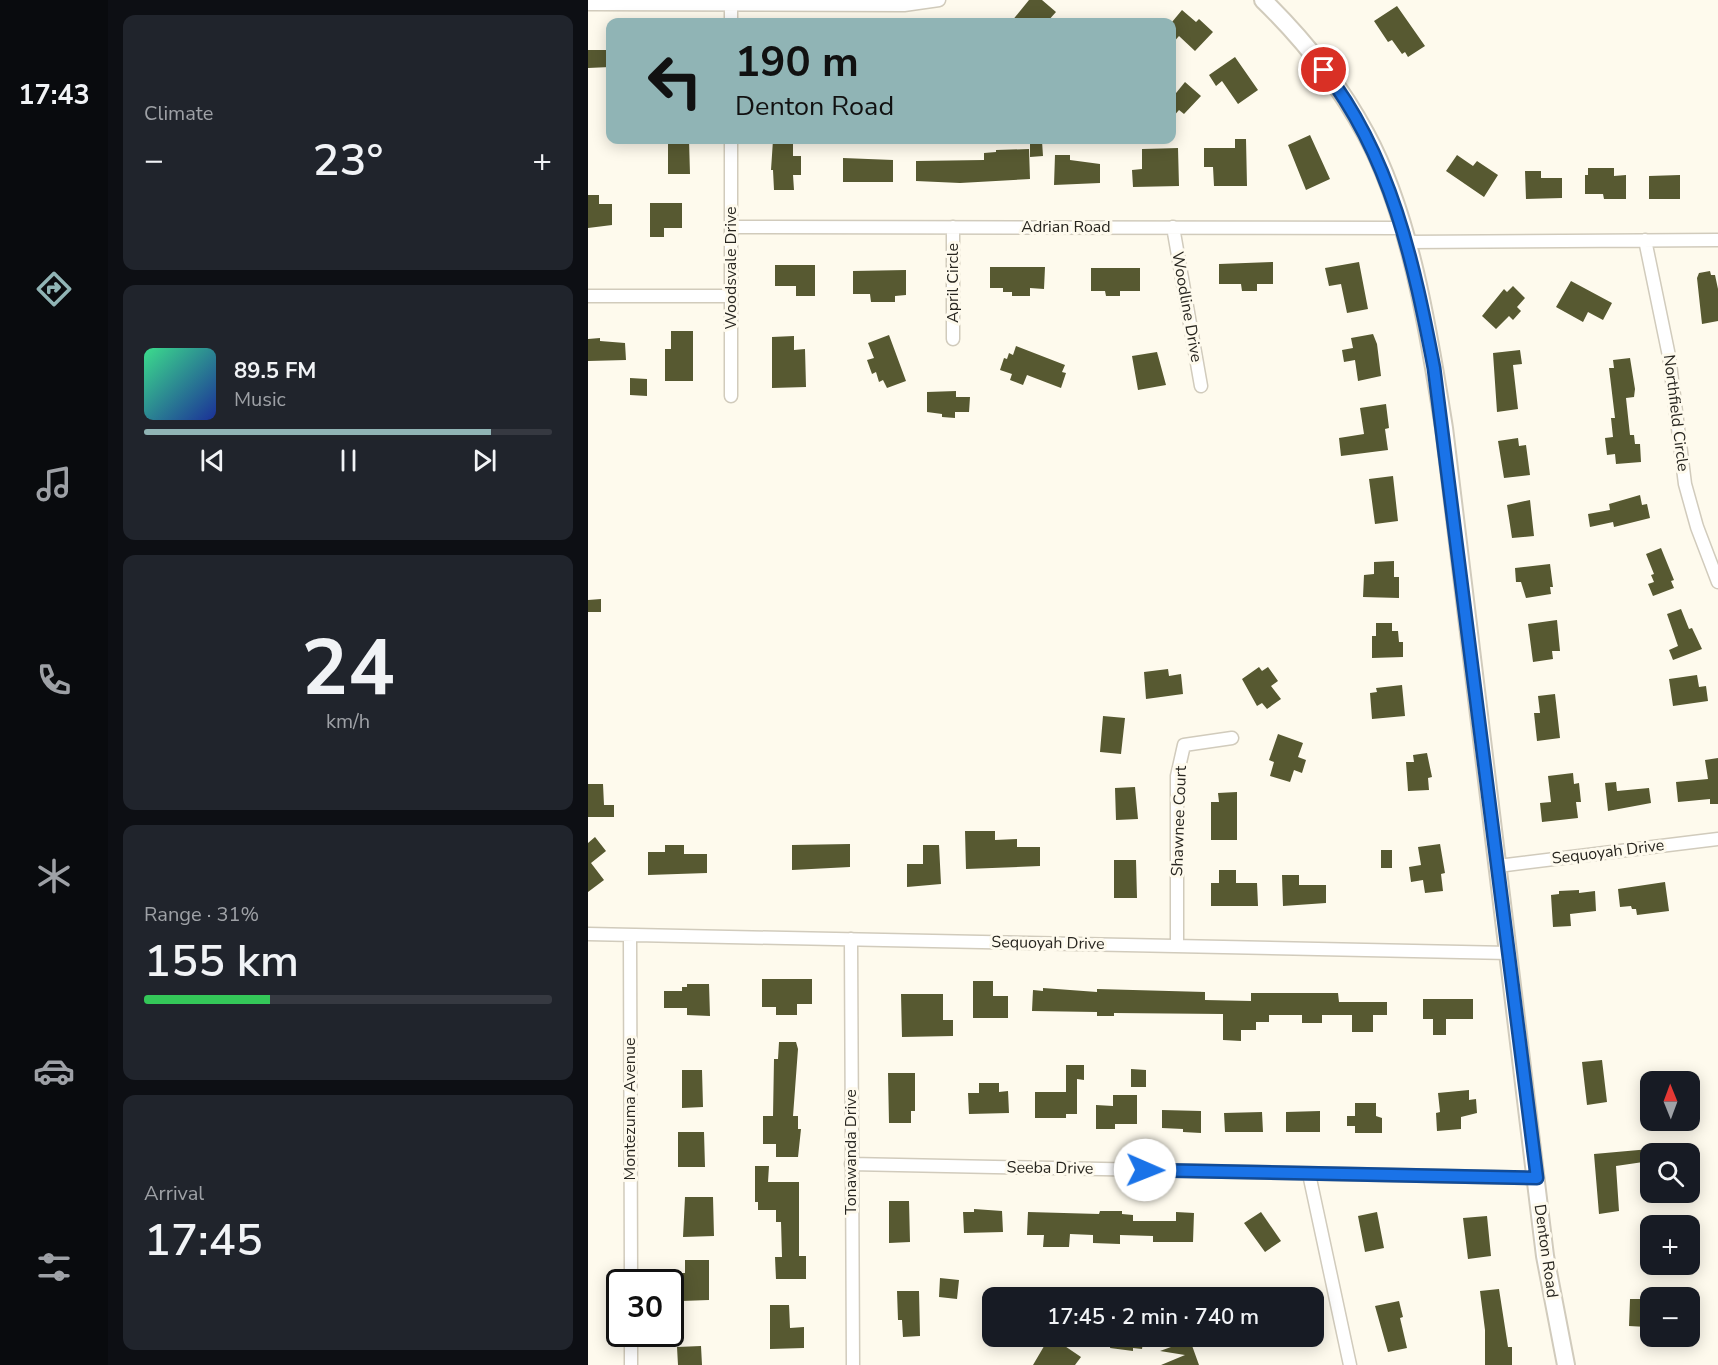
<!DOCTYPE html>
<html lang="en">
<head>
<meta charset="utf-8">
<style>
  :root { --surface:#171b24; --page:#20242c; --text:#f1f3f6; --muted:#9ea1a6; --line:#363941; --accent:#90b4b5 }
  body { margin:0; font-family:"Nunito Sans",sans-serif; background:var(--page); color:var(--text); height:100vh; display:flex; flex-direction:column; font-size:22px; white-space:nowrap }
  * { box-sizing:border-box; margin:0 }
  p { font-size:20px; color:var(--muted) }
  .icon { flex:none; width:33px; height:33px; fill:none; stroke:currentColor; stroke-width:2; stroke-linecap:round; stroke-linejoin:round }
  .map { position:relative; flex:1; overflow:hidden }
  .side { display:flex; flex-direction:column; gap:15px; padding:15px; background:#0d0f14; width:480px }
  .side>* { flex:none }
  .top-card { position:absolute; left:18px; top:18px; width:570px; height:126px; border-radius:12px; box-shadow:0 3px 15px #0003; background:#90b4b5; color:#111; overflow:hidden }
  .needle { width:39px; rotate:359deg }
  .tools { position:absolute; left:1052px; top:1071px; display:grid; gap:12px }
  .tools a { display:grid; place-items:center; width:60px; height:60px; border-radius:12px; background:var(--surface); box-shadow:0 3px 15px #0003; font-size:30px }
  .speed { position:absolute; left:18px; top:1269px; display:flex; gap:12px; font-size:30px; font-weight:700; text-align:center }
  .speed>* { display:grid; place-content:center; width:78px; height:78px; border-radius:50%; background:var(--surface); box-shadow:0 3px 15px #0003; line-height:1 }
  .speed .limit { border:3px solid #111; border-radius:9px; background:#fff; color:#111 }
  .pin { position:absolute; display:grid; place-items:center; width:51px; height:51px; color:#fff; margin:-26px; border:3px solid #fff; border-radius:50%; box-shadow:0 2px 6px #0007 }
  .me { position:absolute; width:66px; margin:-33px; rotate:91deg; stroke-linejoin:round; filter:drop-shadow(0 0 4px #0008) }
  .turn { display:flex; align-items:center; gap:21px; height:126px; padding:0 30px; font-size:27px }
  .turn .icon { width:78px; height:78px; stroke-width:2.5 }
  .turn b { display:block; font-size:42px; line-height:51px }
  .big { font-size:45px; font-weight:600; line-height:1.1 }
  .side .tile { flex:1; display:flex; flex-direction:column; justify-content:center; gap:9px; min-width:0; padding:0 21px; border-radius:12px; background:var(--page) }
  .side .dial { align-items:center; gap:0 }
  .dial b { font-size:78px; line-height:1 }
  .song { display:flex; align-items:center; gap:18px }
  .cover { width:72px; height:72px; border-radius:9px; background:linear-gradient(135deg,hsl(150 70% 55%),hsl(230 70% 35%)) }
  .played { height:6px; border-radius:3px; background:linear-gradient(90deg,var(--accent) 85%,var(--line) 85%) }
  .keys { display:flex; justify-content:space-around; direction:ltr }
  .heat { display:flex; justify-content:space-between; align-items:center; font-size:33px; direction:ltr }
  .charge { height:9px; border-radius:4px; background:linear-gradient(90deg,#34c759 31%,var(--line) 0) }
  .trip { position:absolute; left:394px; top:1287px; width:342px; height:60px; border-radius:12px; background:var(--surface); box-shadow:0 3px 15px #0003; font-weight:600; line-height:60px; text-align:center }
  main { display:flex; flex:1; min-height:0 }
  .tabs { display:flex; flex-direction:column; width:108px; justify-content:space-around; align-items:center; background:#090b0e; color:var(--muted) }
  .tabs .icon { width:42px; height:42px }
  .tabs .on { color:var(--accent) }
  .tabs b { font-size:27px; color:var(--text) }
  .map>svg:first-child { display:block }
  .building { fill:#575931 }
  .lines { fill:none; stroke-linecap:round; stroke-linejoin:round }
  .street-casing { stroke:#d1cbbc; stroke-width:15 }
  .secondary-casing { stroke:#d1cbbc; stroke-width:20 }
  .street { stroke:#fff; stroke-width:12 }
  .secondary { stroke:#fff; stroke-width:16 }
  .route-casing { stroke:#114b97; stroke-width:15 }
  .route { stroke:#1a73e8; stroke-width:10 }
  .labels { text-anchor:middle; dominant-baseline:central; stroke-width:6; stroke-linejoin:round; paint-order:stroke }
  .street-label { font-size:16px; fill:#282620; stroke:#fefaed }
</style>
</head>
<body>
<main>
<nav class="tabs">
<b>17:43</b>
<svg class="icon on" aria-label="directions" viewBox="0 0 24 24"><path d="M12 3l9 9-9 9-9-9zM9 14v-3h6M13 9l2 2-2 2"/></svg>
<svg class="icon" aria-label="music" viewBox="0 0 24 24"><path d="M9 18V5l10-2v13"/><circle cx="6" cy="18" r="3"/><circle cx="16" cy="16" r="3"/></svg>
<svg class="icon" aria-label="phone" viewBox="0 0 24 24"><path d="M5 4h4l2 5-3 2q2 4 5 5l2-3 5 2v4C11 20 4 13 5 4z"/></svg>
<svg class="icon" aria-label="climate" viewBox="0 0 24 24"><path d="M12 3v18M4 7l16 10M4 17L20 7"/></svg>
<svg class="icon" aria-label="car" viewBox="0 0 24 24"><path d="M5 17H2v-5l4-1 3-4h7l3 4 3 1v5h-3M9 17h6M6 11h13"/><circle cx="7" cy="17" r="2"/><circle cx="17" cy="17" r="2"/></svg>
<svg class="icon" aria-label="filters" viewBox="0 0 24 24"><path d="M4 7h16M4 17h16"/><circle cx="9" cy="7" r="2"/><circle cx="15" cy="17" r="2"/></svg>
</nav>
<section class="side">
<div class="tile"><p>Climate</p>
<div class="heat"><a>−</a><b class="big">23°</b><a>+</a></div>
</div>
<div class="tile">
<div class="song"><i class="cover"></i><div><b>89.5 FM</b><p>Music</p></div></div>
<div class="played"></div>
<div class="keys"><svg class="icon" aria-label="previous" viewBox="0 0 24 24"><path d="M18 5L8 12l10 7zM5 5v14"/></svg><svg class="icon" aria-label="pause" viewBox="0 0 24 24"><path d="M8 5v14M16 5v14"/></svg><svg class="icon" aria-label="next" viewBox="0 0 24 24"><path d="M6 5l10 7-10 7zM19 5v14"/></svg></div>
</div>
<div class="tile dial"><b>24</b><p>km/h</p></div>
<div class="tile"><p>Range · 31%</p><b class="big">155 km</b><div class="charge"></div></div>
<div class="tile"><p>Arrival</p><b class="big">17:45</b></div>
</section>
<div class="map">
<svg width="1130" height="1365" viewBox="0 0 1130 1365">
  <rect width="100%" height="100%" fill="#fefaed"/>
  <path class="building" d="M441,0H454L468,12L459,22H423Z
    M809,6L837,46L820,57L817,52L814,54L804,40L800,42L786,21Z
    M594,10L608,22L611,19L625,32L607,51L591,36L584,44V22Z
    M0,50H22V67L0,68Z
    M647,57L670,90L650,104L634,81L628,86L621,75Z
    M597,82L613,96L596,114L591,110L584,118V98Z
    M722,135L742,179L718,190L700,145Z
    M647,139H658L659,186H626L625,167H616V148H647Z
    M80,140H101L102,174H80Z
    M185,140H205V156H213V175H205L206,190H186L185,170H183Z
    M442,141H454L455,156L442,157Z
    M590,148L591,186L545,187L544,170L554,169V149Z
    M441,149L442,179L372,183L328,181V161L396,160V153L408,152V150Z
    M467,155H482V160L512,164V183L466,185Z
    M869,155L885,166L889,161L910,175L896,197L858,171Z
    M255,158L305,160V182H255Z
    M1000,168H1026V176L1038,175V199H1016L1015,194H997V175H1000Z
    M937,171H953V178H974V198L938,199Z
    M1092,175V199H1061V176Z
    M0,195H11V204H24V225L0,228Z
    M62,203H94V228H76V237H62Z
    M685,262V284H669V291H654L653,284H631V264Z
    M771,262L780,309L759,313L753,284L741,286L737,268Z
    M187,265H227V296H208V286H187Z
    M402,267H457L456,289L442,288V296H424V292H415V288H402Z
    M503,268H552V291H532V296H518L517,291H503Z
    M318,270V295L307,296V302H283L282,294H265V271Z
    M1122,271L1123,275H1127L1130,289V321L1114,324L1109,278L1111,273Z
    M983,281L1024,303L1015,320L1000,312L995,322L968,307Z
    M925,286L937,298L929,307L933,311L925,320L921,316L908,329L894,316L916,289L919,292Z
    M83,331H105V381H77V349H83Z
    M785,334L789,344L793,376L770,381L767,360L756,362L754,350L765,348L763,338Z
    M301,335L318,381L299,388L295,380L291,382L288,372L284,374L279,360L286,358L280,343Z
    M206,336V350L217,349L218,387L184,388V337Z
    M12,338V341L37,343L38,360L0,361V339Z
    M428,346L477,365L474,372L478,373L473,388L439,375L435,385L422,380L424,374L412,370L416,358L419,359L421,353L425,355Z
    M932,350L934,364L925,365L930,409L909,412L905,353Z
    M569,352L578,385L550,390L544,356Z
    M1042,358L1047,389L1046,397L1038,398L1042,435H1046L1047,444H1052L1053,462L1028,464L1027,454L1019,455L1017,438L1025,437L1023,418H1027L1021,368H1026L1025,360Z
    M42,378L59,379V396L42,395Z
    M368,391V397H382L381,412H367V418L354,417V414L339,412V392Z
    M798,404L801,428L797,429L800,450L753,456L751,438L776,434L772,408Z
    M930,438L931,446L938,445L942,475L916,478L910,441Z
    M805,476L810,521L787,524L781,479Z
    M1052,495L1054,505L1059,504L1062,518L1026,527L1025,522L1002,527L1000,514L1022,510L1021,504Z
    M942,500L946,536L924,538L919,505Z
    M1073,548L1086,580L1083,581L1086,588L1065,596L1060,584L1066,582L1063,575L1066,574L1058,554Z
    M806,561V577H811V598L775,597L776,575L786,574V562Z
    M962,564L965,587H962L963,594L938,598L933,582H928L927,568Z
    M13,599V612H0V600Z
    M1093,609L1101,629L1104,628L1114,649L1085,660L1081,650L1090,646L1079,614Z
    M969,620L972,651H964L965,659L945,662L940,624Z
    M788,623H804V631H810L811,642H815V657L784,658V636H788Z
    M671,667L674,671L680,667L690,681L683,686L693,699L679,709L674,703L669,706L654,679Z
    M580,669L581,676L593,674L595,694L558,699L556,672Z
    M1109,675L1111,687L1118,686L1120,701L1085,706L1081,679Z
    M814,685L817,716L784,719L782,693L789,692L788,688Z
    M967,694L972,738L949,741L946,713H952L950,696Z
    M515,716L537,718L533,754L512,752Z
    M690,734L715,743L710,757L718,760L714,773L706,770L702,782L682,776L686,762L681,760Z
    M839,753L844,777L840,778L841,790L820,791L818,762H826L825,755Z
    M1130,758V804H1122V799L1090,802L1088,782L1120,779L1117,760Z
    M985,773L986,784L991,783L993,802H988L990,818L954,822L952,803L963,802L960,776Z
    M1028,782L1029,791L1061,788L1063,803L1020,811L1017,783Z
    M0,784H15L16,805H26V817H0Z
    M547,787L550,819L528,820L527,788Z
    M649,792V840H623V802H631L630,793Z
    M377,831H407V840L429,839V847H452V866L378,869Z
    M7,837L18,851L3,863L16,880L0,892V843Z
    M262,844V867L204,870V845Z
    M852,844L857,873L853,874L855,891L837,893L835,880L823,882L821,867L833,865L830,847Z
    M77,845H96V854H119V873L60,875V852H77Z
    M335,845H351L353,884L319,887V864H335Z
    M793,850H804V868H793Z
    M526,860H548L549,898H526Z
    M631,870H648V883H669L670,906H623V883H631Z
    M694,875H711V885H738V903L695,906Z
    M1077,882L1081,911L1049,915L1048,909H1044L1043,906L1032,907L1030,889Z
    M991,890V893L1007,891L1008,911L982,914L983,926L965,927L963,895L971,894V891Z
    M174,979H224V1004H209V1015H188V1007H174Z
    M385,981H405V996H420V1018H385Z
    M99,984H121L122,1016L99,1015V1008H76V991H94V987H99Z
    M455,988L509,992V989L617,992V1000L663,1001V993H750L751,1002H799V1015H785V1032H764V1015H734V1023H714V1015H681V1022H668V1030H653V1041L635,1040V1014L526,1013V1016H509V1012L444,1011L445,990L455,991Z
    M313,994H355V1020H365V1036L314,1037Z
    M835,999H885V1019H858V1035H845V1019H835Z
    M191,1042H208L210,1049L205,1116H210V1129H213L210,1157H188V1144H175V1116H185L186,1059H190Z
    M1014,1060L1019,1102L999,1105L994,1062Z
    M478,1065H496V1080L489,1079V1114H478V1118H447V1092H478Z
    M543,1069L558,1070V1087H543Z
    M94,1070H114L115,1107L94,1108Z
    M300,1073H327V1111H323V1123H301Z
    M391,1083H411V1092L420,1091L421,1113L381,1114L380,1093H391Z
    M881,1090V1100L888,1099L889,1113L873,1117V1129L849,1131L848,1113L852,1112L850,1093Z
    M525,1095H549V1124H527V1129H508V1105L525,1106Z
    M767,1103H788V1116L794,1118V1133H767V1126H759V1116H767Z
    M574,1110L613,1111V1133L595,1132V1129L574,1128Z
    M732,1111V1132H698V1112Z
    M674,1112L675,1132H637L636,1113Z
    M90,1132H116L117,1167H90Z
    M1062,1149V1161L1028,1166L1031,1211L1011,1214L1006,1154Z
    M167,1166H181L180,1182H211V1256H218V1279H188L187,1257H194L193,1222H188V1210H170V1202H167Z
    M97,1197H125L126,1236L95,1237Z
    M301,1201H321L322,1242L301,1243Z
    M386,1209L414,1211L415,1232L376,1233L375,1212H386Z
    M512,1211H534V1214L545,1215V1221H588V1212L606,1213L605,1242H565V1236L532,1235V1244L505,1243V1235L482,1234L481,1247H455L456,1235H439L440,1212L511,1214Z
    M673,1212L693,1241L677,1252L656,1223Z
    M789,1212L796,1248L777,1252L770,1216Z
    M899,1216L903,1256L880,1259L875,1218Z
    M97,1260H121V1300L93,1301V1273H97Z
    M352,1278L371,1280L369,1299L351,1297Z
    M911,1289L920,1347H924V1365H897V1330L892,1291Z
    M309,1291H331L332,1336L315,1337L314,1320H310Z
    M1042,1299H1059L1062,1319H1059V1327L1041,1326Z
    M811,1301L815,1317L812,1318L819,1348L800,1352L787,1306Z
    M182,1305H201L202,1328L216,1327V1348L182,1349Z
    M462,1336L493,1357L487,1365H445Z
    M524,1336H556L554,1349L545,1348V1351L522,1348Z
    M602,1340L611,1365H573L597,1355L572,1351Z
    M113,1346L114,1365H90L89,1347Z"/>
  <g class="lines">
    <g class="street-casing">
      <path id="street" d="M143,0V22
        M0,4L316,5L351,0
        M143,140V396
        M143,227L814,228
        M585,227L613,386
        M1057,240L1081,356L1097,484L1109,527L1130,582
        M818,242L1130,240
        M0,296H143
        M365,339V227
        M910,866L1130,839
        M0,934L921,953
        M42,935L43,1282
        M263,939L265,1365
        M589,946V776L596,745L644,738
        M263,1164L949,1178
        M721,1174L762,1365
        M43,1334V1365"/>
    </g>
    <g class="secondary-casing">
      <path id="secondary" d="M675,0C715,39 751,84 778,134C823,217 841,335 856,428L957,1256L978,1365"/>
    </g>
    <use href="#street" class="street"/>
    <use href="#secondary" class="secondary"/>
  </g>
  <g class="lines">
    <g class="route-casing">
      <path id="route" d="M557,1170L949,1178L846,368C826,264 803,156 736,70"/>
    </g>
    <use href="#route" class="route"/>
  </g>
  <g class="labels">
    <g class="street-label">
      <text x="478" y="227">Adrian Road</text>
      <text transform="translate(143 268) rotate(-90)">Woodsvale Drive</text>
      <text transform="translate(365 283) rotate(-90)">April Circle</text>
      <text transform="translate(599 307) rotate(80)">Woodline Drive</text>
      <text transform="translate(1088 413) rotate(83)">Northfield Circle</text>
      <text transform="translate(591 821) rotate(-88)">Shawnee Court</text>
      <text transform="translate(1020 852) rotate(-7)">Sequoyah Drive</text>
      <text transform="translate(460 943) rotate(1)">Sequoyah Drive</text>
      <text transform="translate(42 1109) rotate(-90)">Montezuma Avenue</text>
      <text transform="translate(263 1152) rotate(-90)">Tonawanda Drive</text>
      <text transform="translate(462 1168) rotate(1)">Seeba Drive</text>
      <text transform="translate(958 1251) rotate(82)">Denton Road</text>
    </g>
  </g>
</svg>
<div class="tools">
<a><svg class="needle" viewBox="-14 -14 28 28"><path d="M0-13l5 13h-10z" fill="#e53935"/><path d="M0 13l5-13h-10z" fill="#9ea1a6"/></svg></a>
<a><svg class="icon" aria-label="search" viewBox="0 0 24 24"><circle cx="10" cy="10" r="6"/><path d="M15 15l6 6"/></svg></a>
<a>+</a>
<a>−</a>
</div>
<div class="speed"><div class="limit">30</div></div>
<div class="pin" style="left:736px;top:70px;background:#d93025"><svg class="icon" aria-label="arrive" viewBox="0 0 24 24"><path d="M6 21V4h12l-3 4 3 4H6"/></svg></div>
<svg class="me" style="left:557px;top:1170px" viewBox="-20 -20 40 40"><circle r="19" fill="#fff"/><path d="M0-13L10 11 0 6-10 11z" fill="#1a73e8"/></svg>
<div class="trip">17:45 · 2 min · 740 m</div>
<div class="top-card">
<div class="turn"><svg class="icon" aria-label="left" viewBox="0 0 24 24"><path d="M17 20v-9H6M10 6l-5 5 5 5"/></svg><div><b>190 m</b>Denton Road</div></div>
</div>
</div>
</main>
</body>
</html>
